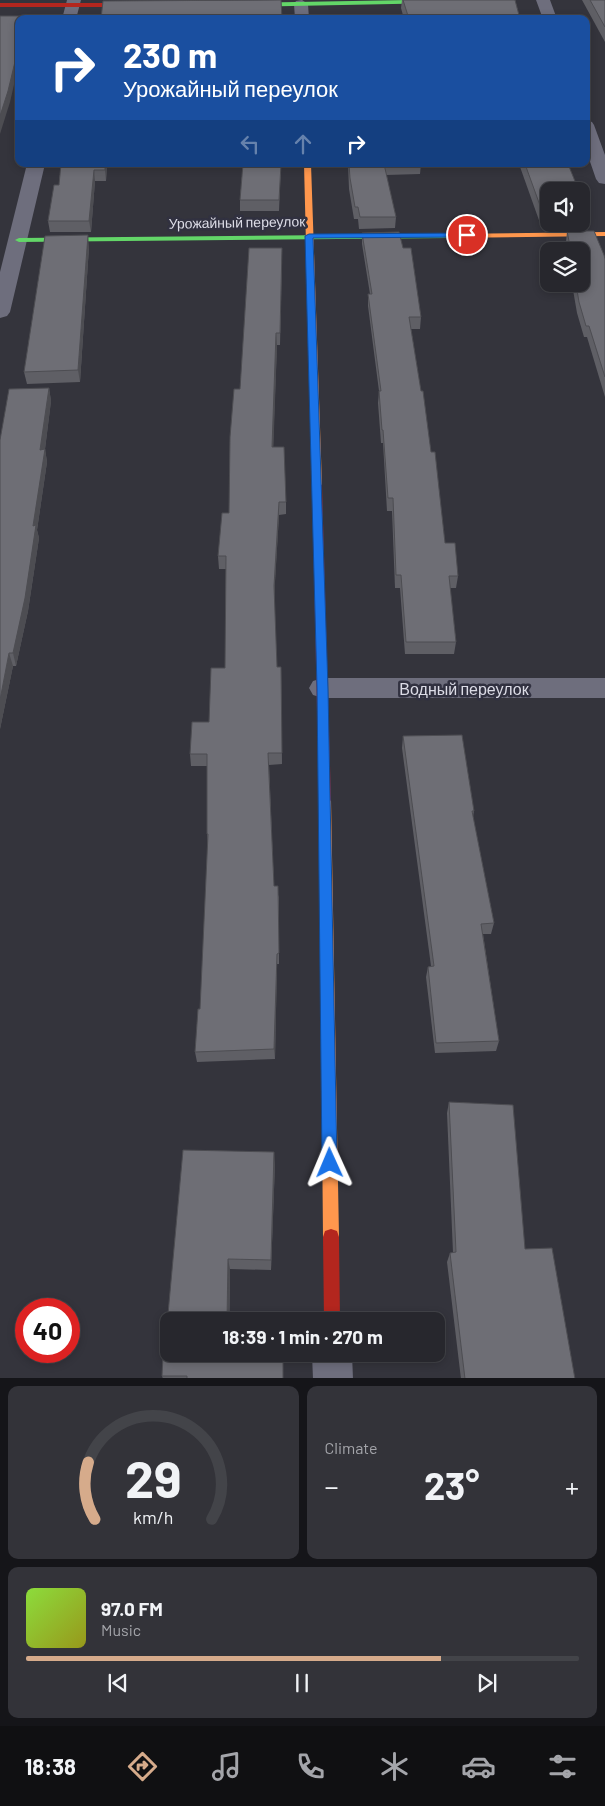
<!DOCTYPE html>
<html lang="en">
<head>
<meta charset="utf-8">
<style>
  :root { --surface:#27272d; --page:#333339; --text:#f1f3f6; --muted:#a4a5aa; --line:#434449; --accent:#d6ab8b }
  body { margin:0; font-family:Barlow,sans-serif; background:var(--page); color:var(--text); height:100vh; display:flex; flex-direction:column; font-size:19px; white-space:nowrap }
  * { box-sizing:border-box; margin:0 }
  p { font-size:16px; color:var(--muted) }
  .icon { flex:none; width:28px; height:28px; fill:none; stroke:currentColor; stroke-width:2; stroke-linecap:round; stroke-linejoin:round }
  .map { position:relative; height:1378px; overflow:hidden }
  .sheet { display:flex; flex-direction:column; gap:8px; padding:8px; background:#151519; flex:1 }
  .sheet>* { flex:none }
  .top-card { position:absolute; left:15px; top:15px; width:575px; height:152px; border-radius:10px; box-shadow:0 2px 8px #0003,0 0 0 1px var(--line); background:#1a4fa0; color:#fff; overflow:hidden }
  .tools { position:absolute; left:540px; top:182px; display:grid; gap:10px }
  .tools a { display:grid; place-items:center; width:50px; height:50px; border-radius:10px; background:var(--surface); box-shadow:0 2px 8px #0003,0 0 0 1px var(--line); font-size:25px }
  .speed { position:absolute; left:15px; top:1298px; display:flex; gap:10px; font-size:25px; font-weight:700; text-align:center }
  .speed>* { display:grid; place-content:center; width:65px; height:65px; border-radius:50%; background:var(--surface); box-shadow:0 2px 8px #0003,0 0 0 1px var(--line); line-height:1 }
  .speed .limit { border:8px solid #d22; background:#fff; color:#111 }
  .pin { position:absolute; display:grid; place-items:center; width:42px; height:42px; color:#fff; margin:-21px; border:2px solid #fff; border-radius:50%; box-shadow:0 1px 5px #0007 }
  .me { position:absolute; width:55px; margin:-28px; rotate:359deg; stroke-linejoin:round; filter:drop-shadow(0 0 4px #0008) }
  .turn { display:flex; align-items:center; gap:18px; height:105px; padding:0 25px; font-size:22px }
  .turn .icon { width:65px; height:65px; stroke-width:2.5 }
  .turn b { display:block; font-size:35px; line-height:42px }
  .lanes { display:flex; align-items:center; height:48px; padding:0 25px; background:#0003; justify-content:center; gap:25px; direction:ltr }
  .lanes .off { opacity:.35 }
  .big { font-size:38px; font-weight:700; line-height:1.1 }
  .sheet .card { flex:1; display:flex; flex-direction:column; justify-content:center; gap:8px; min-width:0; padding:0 18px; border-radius:10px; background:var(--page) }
  .sheet .dial { align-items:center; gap:0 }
  .dial svg { height:130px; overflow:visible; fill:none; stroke:var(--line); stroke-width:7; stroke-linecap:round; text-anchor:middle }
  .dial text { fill:var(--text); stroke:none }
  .song { display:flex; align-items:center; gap:15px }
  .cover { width:60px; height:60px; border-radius:8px; background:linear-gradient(135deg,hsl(90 70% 55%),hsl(60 70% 35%)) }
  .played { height:5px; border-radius:2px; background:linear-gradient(90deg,var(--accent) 75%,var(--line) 75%) }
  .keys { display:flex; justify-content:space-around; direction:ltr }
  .heat { display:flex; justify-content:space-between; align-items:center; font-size:28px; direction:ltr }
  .sheet .tiles { flex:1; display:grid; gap:8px; grid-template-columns:1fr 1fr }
  .card:last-child { grid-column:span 2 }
  .trip { position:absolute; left:160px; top:1312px; width:285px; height:50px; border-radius:10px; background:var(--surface); box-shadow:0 2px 8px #0003,0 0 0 1px var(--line); font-weight:700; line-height:50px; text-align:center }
  .dock { display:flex; height:80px; justify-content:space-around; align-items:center; background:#101012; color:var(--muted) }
  .dock .icon { width:35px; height:35px }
  .dock .active { color:var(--accent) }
  .dock b { font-size:22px; color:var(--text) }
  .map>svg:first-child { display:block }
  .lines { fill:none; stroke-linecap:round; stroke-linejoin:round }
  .street { fill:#6e6e7d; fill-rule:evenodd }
  .fast { fill:#63d668; fill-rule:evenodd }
  .slow { fill:#ff974d; fill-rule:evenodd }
  .jam { fill:#b3261e; fill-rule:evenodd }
  .wall { fill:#5f5f65 }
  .shaded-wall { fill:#4d4d52 }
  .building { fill:#6e6e75; stroke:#4d4d52 }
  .route { fill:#1a73e8; stroke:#114b97 }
  .labels { text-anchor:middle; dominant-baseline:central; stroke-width:5; stroke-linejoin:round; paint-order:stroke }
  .far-street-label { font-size:14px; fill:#dcdce6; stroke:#313140 }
  .street-label { font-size:16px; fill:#dcdce6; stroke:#313140 }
</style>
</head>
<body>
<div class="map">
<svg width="605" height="1379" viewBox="0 0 605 1379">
  <rect width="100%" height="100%" fill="#34343c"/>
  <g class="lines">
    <path class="street" d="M67,0H81L76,19H62Z
      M302,0L308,4L309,19H295L294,4L296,1Z
      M536,0H550L557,19H543Z
      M586,120L592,122L594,125L605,155V184L599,183L596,179L586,150Z
      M27,164H45L10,312L7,316L0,318V272Z
      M323,678H605V698H323L313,695L309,688L313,681Z
      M312,1354H352L353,1379H313Z"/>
    <path class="fast" d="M408,0H497L494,2L244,7L241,5L244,3Z
      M447,234H450V238L19,242L15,240L19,238Z"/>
    <path class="slow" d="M304,164H311L322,485L317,488L312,485Z
      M605,232V236L447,238L443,236L447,234Z
      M325,795L329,797L331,800L339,1237L337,1243L331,1245L325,1243L323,1237L319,800L321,797Z"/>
    <path class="jam" d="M0,3H141L144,5L141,7H0Z
      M317,482L322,485L331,800L329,803L325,805L321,803L319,800L312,485Z
      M331,1229L337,1231L339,1237L340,1321H324L323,1237L325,1231Z"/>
  </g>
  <path class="wall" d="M402,0H515L520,19H404L401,8Z
    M582,0H605V42Z
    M61,164H107L106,181H95L91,232H50L48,221L59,185Z
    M243,164H281L279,211H240V200Z
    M348,164H421L420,174L386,175L396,217L395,228L359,229L358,219H354L349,189Z
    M519,164H568L549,191V223H540Z
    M581,196L588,214L586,226L563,227V224H581Z
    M567,231L605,259V397L587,337H584L577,313L572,284H581V251H567L566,242Z
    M362,233L403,248L421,317L420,329H411L445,543L458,576L456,588H450L456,642L454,654H405L400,588H395L392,511H387L383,443H381L378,403L379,391L368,306V294H370L362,244Z
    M89,247L80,382L27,384L24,372Z
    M282,260L280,345H277L273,447L286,502V514L279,515L274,597L277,667H281L282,764L269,765L274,886L279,897V964H277L275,1059L197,1062L195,1052L200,1009L208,845L207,834V766H191L190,754L209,722L225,668L226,569H219L218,556L229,513L240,389Z
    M49,388L51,401L45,449L47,462L37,530L39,538L28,611L16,666H13L0,729V440Z
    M403,736L474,811L473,817L494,923L491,934H483L499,1041L496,1051L435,1053L426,977L428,967L431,966L402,748Z
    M449,1102L525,1249L575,1379H461L447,1262L450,1253H453L447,1113Z
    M275,1163L271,1270L230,1269L229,1357L284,1379H163L162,1376L168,1314Z"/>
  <path class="shaded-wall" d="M19,45V63L10,102L0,134V116Z
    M105,164H107L106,181L105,170Z
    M94,170L95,181L91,232L89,221Z
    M88,235L89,247L80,382L78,370Z
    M276,333L277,345L273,459L272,447Z
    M49,388L51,401L44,457L45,449L47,462L37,530L39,538L28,611L16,666L13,653L33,526L40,450Z
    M279,502V515L274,599V586Z
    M9,653L13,666L0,729V700Z
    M277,954V964L275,1059L274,1049Z
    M274,1152L275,1163L271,1270V1260Z
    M228,1259L230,1269L229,1321H227Z"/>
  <path class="building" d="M281,0L282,19H101L103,1Z
    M403,0H515L520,19H409Z
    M590,0H605V27Z
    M0,16H26L25,19H19V45L8,91L0,116Z
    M368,18L369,19H339Z
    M61,164H105V170H94L89,221H48L54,185H59Z
    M243,164H281L279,200H240Z
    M349,164H384L396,217H360L358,207H355L350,178Z
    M525,164H568L579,191H549V211H542Z
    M581,196L588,214H581Z
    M567,231H594L604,255L605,259V377L589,326H586L579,302L576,284H581V251H571Z
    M399,232L403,248H411L421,317H409L421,391H423L431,452H435L445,543H455L458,576H449L456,642H406L401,575H396L393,498H388L383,430H382L379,391H381L368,294H372L362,233Z
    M88,235L78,370L24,372L45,236Z
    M249,248H282L280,333H276L272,447H284L286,502H279L274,586L277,667H281L282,753H268L274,886H278L279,953L277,954L274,1049L195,1052L198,1009H200L208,834H207V754H190L192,722H209L211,668H225L226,556H218L222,513H229L230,437L234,389H240Z
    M49,388L40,450L45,449L33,526L36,525L25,598L13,653H9L0,700V440L9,389Z
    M462,735L474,811H472L494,923L481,924L499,1041L436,1043L428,967L434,966L403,736Z
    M449,1102L513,1105L525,1249L552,1248L575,1379H465L450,1253L456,1252Z
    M183,1150L274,1152L271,1260L228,1259L227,1321H169V1354H227V1357L283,1355V1379H187V1376H162L165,1314H168Z"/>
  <path class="route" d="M467,233L471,235L470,237L313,238L328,688L337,1163L335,1168L330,1170L324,1168L322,1163L317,688L305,236L309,234Z"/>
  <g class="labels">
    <g class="far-street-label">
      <text transform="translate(237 222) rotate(-1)">Урожайный переулок</text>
    </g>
    <g class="street-label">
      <text x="464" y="688">Водный переулок</text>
    </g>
  </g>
</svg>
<div class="tools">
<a><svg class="icon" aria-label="sound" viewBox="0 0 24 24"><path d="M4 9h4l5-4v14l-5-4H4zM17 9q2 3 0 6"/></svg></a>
<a><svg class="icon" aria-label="layers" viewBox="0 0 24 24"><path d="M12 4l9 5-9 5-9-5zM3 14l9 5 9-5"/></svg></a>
</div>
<div class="speed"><div class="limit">40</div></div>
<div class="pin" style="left:467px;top:235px;background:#d93025"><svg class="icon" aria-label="arrive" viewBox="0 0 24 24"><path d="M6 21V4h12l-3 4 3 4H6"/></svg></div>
<svg class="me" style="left:330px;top:1163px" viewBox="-20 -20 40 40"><path d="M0-17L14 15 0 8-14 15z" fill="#1a73e8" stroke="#fff" stroke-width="4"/></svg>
<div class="trip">18:39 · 1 min · 270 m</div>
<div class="top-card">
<div class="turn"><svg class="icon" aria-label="right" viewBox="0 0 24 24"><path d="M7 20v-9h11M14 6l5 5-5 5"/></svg><div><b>230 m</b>Урожайный переулок</div></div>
<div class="lanes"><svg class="icon off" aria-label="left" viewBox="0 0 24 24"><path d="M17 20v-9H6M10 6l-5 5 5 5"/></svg><svg class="icon off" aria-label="ahead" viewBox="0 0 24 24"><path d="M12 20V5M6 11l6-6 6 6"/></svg><svg class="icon" aria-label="right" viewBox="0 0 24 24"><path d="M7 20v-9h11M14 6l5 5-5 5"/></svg></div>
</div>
</div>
<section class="sheet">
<div class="tiles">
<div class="card dial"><svg viewBox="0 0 100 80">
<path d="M14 69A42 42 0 1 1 86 69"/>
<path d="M14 69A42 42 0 0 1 10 34" stroke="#d6ab8b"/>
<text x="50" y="56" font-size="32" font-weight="700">29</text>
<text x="50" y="72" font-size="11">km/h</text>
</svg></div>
<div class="card"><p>Climate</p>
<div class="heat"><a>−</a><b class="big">23°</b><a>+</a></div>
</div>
<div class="card">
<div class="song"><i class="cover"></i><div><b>97.0 FM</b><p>Music</p></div></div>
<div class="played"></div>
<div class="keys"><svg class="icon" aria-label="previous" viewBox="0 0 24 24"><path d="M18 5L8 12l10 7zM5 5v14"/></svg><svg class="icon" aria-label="pause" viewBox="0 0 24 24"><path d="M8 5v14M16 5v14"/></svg><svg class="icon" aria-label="next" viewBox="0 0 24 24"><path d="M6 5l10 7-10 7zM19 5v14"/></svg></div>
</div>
</div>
</section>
<nav class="dock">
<b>18:38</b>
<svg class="icon active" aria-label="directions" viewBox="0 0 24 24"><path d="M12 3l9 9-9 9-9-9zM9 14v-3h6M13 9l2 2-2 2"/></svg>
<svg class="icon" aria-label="music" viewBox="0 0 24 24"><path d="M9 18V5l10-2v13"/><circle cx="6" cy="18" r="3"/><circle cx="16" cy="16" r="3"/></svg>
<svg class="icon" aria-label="phone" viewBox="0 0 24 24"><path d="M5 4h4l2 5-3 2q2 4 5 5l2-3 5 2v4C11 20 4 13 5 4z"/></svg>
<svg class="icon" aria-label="climate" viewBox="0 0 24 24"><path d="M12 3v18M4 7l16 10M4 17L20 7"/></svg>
<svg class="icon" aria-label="car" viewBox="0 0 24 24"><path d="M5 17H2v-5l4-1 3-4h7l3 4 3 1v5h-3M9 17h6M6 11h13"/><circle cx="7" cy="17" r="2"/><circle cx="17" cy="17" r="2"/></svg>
<svg class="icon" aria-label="filters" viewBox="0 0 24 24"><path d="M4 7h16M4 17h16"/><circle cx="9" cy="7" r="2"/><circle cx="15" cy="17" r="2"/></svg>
</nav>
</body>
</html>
